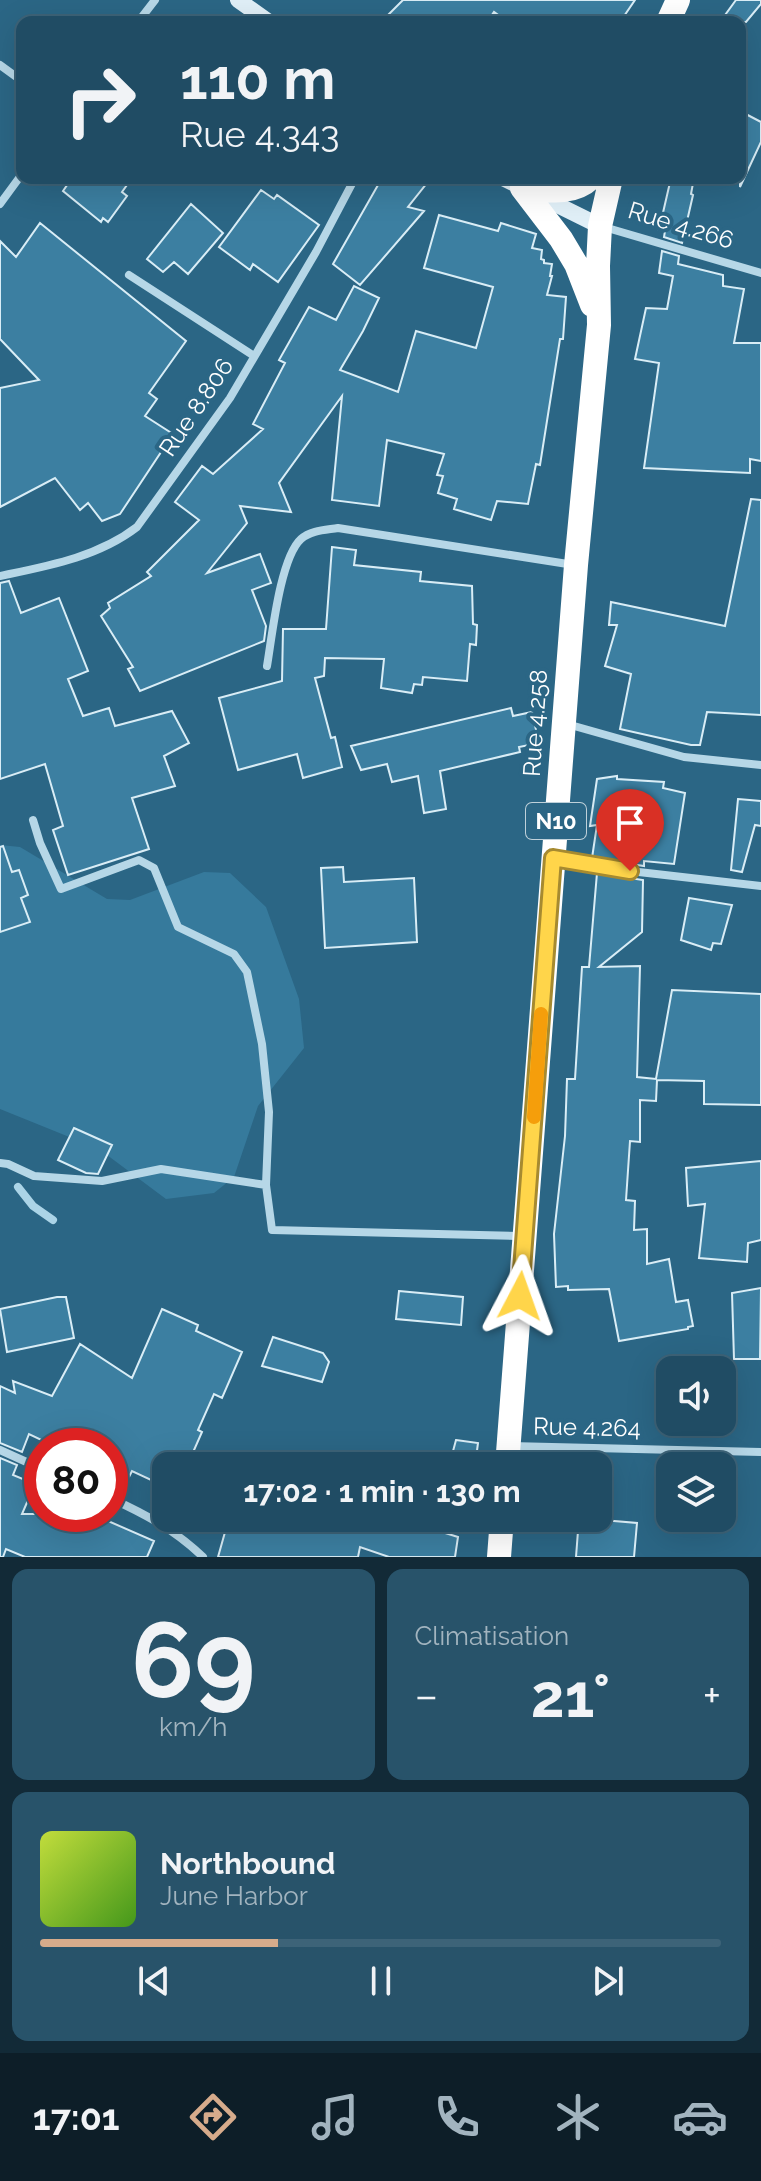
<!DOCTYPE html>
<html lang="fr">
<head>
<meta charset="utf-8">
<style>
  :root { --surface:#204c64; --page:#28536a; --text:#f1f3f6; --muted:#a2b4bf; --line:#3d6378; --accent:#d6ab8b }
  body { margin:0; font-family:Raleway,sans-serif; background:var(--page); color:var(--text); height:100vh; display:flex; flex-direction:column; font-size:30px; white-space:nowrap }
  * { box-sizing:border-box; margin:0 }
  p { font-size:26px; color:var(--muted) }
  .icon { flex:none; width:44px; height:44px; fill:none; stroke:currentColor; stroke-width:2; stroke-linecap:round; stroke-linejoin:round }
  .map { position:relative; height:1557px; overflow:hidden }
  .side { display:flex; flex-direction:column; gap:12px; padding:12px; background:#122a37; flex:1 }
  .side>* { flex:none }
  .banner { position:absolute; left:16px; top:16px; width:730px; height:168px; border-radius:16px; box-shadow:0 8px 32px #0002,0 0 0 2px var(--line); background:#204c64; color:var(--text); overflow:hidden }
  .fabs { position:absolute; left:656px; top:1356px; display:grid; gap:16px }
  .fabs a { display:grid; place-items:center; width:80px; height:80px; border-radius:16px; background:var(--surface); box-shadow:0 8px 32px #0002,0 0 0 2px var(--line); font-size:40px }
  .speed { position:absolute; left:24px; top:1428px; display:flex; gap:16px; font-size:40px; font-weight:700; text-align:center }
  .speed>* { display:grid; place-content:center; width:104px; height:104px; border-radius:50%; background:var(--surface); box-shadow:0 8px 32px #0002,0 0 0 2px var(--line); line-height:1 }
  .speed .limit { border:12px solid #d22; background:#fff; color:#111 }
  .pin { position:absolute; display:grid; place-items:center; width:68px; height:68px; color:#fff; margin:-82px -34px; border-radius:50% 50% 50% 0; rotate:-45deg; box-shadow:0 0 8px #0007 }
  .pin .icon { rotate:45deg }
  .me { position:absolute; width:88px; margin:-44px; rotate:4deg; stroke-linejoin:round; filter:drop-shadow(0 0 6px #0008) }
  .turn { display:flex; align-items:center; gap:28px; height:168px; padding:0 32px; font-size:36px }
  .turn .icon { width:104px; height:104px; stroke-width:2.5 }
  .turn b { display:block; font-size:56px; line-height:68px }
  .big { font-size:60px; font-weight:700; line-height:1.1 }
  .side .tile { flex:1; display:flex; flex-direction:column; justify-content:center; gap:12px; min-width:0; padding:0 28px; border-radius:16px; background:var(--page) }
  .side .dial { align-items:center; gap:0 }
  .dial b { font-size:104px; line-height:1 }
  .song { display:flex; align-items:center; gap:24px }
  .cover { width:96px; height:96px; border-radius:12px; background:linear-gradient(135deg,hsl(70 70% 55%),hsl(100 70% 35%)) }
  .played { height:8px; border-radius:4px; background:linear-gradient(90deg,var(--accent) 35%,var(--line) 35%) }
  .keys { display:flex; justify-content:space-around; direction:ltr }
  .heat { display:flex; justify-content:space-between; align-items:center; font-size:44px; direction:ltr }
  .side .tiles { flex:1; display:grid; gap:12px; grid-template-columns:1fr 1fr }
  .tile:last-child { grid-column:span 2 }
  .trip { position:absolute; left:152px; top:1452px; width:460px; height:80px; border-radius:16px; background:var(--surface); box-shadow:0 8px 32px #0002,0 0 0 2px var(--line); font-weight:700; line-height:80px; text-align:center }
  .tabs { display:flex; height:128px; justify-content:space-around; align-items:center; background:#0d1e28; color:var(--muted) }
  .tabs .icon { width:56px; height:56px }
  .tabs .selected { color:var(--accent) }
  .tabs b { font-size:36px; color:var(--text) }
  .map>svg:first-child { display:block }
  .green { fill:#367a9c }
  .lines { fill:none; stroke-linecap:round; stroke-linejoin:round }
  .stream { stroke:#abd4e7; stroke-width:8 }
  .building { fill:#3c7fa1; stroke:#d9edf6; stroke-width:2 }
  .street { stroke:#b6d7e7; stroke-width:8 }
  .secondary { stroke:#e0eff7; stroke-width:16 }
  .highway { stroke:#fff; stroke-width:24 }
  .route-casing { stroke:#a68a30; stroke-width:20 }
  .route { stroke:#ffd54a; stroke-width:14 }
  .slow { stroke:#f59e0b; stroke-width:14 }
  .labels { text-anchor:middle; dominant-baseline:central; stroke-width:8; stroke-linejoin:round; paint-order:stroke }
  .shield { fill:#2b6685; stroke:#bfd1da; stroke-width:2 }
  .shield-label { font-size:22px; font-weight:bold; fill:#fff }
  .street-label { font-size:24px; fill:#fff; stroke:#2b6685 }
</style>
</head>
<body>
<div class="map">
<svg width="761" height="1557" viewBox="0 0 761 1557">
  <rect width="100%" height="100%" fill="#2b6685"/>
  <path class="green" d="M0,845L20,847L107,899L130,900L204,872L230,873L266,907L299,999L304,1048L258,1106L234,1177L214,1193L166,1199L99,1149L0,1109Z"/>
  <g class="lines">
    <path class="stream" d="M18,1187L33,1206L53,1220"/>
  </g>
  <path class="building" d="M403,0H635L620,22H508L494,12L487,22H381Z
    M736,0H761V4L746,22H720Z
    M740,111L761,122V142L740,187Z
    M72,178H132L122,192L127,196L108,222L103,218L101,222L63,191Z
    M382,178H431L408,207L424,211L360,285L333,264Z
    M671,178H694L691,194L693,195L682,243L664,237L665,231L659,230Z
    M261,190L274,199L277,195L319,225L278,282L253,264L250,270L219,247Z
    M191,204L223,233L188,274L174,262L163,272L147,259Z
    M439,215L498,231L501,223L536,234L532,248L542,250L541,259L544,260V263L552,264L550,276H552L547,295L566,297L563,339H560L540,465L536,464L528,504L497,501L491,520L454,509L457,499L438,493L443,476L437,475L444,454L387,440L379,506L332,500L342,396L279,483L291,512L240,506L247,523L207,573L260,554L271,583L252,590L266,626L264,641L140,691L128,669L133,667L101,616L110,608L108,603L151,576L147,572L199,520L175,502L202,466L213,474L263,429L253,424L285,363L279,360L309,307L336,320L354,286L379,298L363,331L340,370L398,392L416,331L476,348L493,287L424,268Z
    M40,223L186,341L149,393L157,399L145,416L173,434L120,514L102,521L88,503L80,510L55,478L0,507V388L39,380L0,339V241L16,257Z
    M662,251L679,256L678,264L723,275V286L744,289L734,343H761V461L750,459V473L644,468L659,363L635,359L646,308L667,309L673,276L659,273Z
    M751,499L761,500V715L707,712L700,745H691L620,729L631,674L605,666L617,625H609L611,602L725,626Z
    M332,547L356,550L354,565L421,572L420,581L472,586L473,624L477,625L476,645L470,644L467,681L423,677L422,685L414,684L412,693L381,688L384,659L325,658L324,676L315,678L331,738L335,737L342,767L303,778L297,754L238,770L219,698L282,681L283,629H326Z
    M9,581L21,613L59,598L88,671L68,679L83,716L109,708L115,726L172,711L189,743L164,756L175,786L132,798L149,849L68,875L53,830L63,826L45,764L0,779V583Z
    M511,708L513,716L532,712L539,743L519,747L520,752L440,771L446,809L424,813L418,776L392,782L387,764L361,770L351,746Z
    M617,776V779L664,782L663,788L685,793L674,864L644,861V866L592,858L597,825L590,826L597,779Z
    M738,799L761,801V826L755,825L742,872L731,870Z
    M3,846L12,872L19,870L28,895L21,898L30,922L0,932V847Z
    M343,867L344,882L414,878L417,942L325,948L321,868Z
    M597,873L643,880L642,932L599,967L640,966L637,1077L656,1079L672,990L761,994V1105L704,1104V1081L657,1080L656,1101L640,1100V1142L630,1141L626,1200L635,1201L634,1230L647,1229V1264L669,1259L676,1302L688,1300L693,1326L688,1327V1329L619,1341L609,1289L568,1290V1286L556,1287L554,1234L565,1136L567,1079H575L582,967H589Z
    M689,898L732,905L721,944L713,943L711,950L681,940Z
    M74,1128L112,1145L98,1174L86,1173L58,1160Z
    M761,1161V1240L748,1243L747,1262L699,1258L705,1204L688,1206L686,1168Z
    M761,1288L760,1359H734L732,1293Z
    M399,1291L463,1297L461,1325L396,1319Z
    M57,1297H66L74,1338L7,1352L0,1309Z
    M162,1309L198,1325L196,1331L242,1352L222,1398L214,1394L198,1430L202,1432L187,1466H166V1487L132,1471L125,1485L110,1477V1446H54L29,1434L22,1452L0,1443V1386L15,1393L13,1381L52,1396L80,1344L132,1378Z
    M273,1337L323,1353L329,1362L322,1382L262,1366Z
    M456,1440L478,1443L475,1466H449Z
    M0,1458L17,1465L13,1475L35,1484L22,1514H112L108,1521L154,1541L147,1557H25L6,1549L3,1557H0Z
    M229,1518H397L458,1537L455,1557H389L360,1547L358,1557H218Z
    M579,1518L637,1523L634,1557H576Z"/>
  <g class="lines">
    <path class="street" d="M138,22L155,0
      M0,65L22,81
      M0,204L22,174
      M604,227L761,273
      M129,275L254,356
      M0,576C48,566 98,557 137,527L230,398L316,252L355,178
      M267,666C272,637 280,558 301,539C311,530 326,530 338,528L574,565
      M567,724L684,757L761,765
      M33,820L40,843L61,889L139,860L154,868L178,927L234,954L247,972L262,1044L269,1112L266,1185L272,1230L520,1236
      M558,859L630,871L761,886
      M0,1163L8,1164L34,1176L102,1181L161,1169L266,1185
      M510,1446L761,1452
      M0,1450L42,1469
      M110,1498C145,1514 175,1530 203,1557"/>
    <path class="secondary" d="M238,0L269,22
      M503,178L600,226"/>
    <path class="highway" d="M668,22L678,0
      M522,188L561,239L576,264L592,305
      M522,188C546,190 572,196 591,178
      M507,1466L576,565L599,325L598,266L600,226L611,178
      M499,1557L502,1518"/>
  </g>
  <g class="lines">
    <g class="route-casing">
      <path id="route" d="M520,1296L553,858L630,871"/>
    </g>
    <use href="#route" class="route"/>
    <path class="slow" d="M534,1117L541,1014"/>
  </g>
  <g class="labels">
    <rect class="shield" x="526" y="803" width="60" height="36" rx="6"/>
    <g class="shield-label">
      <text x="556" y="821">N10</text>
    </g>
    <g class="street-label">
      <text transform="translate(681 225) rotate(17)">Rue 4.266</text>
      <text transform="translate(196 407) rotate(-56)">Rue 8.806</text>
      <text transform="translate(535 723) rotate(-86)">Rue 4.258</text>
      <text transform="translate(587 1427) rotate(1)">Rue 4.264</text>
    </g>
  </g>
</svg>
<div class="fabs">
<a><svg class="icon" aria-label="sound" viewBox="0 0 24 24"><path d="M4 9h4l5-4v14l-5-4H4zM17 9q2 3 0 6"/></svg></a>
<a><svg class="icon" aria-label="layers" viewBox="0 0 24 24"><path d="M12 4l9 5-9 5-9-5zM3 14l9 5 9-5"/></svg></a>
</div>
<div class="speed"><div class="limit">80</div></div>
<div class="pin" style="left:630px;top:871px;background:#d93025"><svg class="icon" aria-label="arrive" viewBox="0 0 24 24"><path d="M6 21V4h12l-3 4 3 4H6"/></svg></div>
<svg class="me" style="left:520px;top:1296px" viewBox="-20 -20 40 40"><path d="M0-17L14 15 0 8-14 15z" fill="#ffd54a" stroke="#fff" stroke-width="4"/></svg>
<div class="trip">17:02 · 1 min · 130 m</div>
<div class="banner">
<div class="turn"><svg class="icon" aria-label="right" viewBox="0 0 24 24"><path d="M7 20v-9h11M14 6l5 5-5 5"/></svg><div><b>110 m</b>Rue 4.343</div></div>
</div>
</div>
<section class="side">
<div class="tiles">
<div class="tile dial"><b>69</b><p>km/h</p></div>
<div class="tile"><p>Climatisation</p>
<div class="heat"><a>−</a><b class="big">21°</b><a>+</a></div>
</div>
<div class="tile">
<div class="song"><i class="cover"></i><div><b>Northbound</b><p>June Harbor</p></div></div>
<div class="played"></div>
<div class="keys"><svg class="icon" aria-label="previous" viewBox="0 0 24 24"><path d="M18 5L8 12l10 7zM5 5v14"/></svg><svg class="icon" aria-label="pause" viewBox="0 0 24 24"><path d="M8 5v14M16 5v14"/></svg><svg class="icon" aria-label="next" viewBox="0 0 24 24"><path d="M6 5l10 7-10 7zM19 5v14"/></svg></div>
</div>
</div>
</section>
<nav class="tabs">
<b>17:01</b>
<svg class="icon selected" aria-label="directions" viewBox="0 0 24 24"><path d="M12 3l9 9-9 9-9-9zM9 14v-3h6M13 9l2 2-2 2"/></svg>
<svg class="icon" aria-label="music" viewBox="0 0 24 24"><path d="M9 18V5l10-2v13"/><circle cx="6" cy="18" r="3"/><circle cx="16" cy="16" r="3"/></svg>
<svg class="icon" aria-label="phone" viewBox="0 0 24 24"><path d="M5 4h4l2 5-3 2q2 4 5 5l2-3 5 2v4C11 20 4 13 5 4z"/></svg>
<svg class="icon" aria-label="climate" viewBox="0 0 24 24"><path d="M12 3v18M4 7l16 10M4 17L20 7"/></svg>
<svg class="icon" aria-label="car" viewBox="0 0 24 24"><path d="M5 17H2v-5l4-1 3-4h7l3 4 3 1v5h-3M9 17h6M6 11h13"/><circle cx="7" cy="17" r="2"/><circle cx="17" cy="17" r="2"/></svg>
</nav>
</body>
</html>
